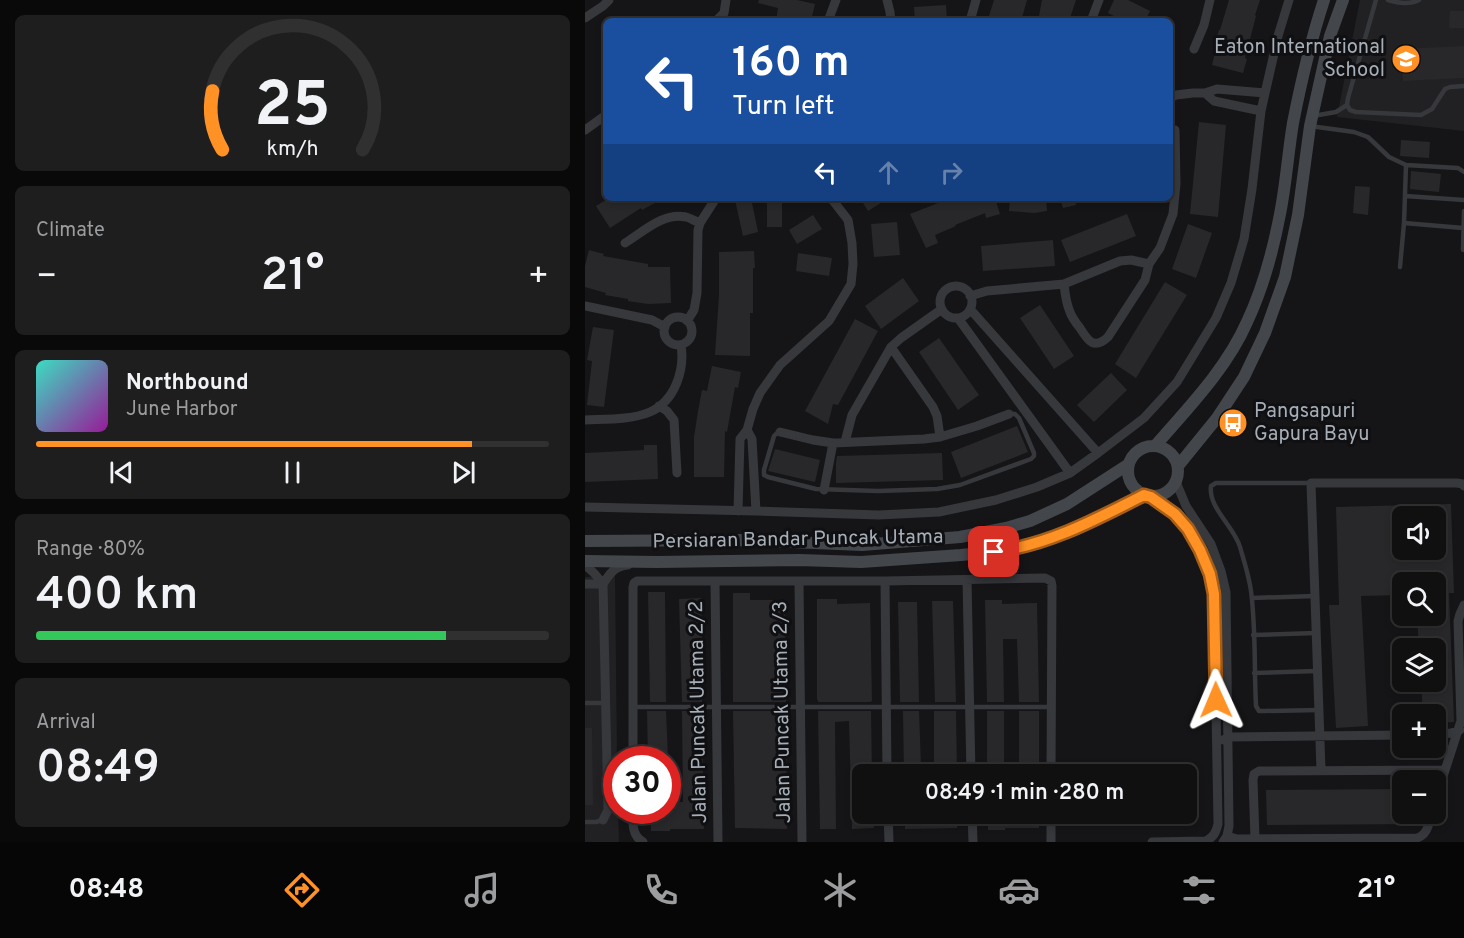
<!DOCTYPE html>
<html lang="en">
<head>
<meta charset="utf-8">
<style>
  :root { --surface:#101011; --page:#1e1e1f; --text:#f1f3f6; --muted:#9c9d9f; --line:#303031; --accent:#ff9125 }
  body { margin:0; font-family:Overpass,sans-serif; background:var(--page); color:var(--text); height:100vh; display:flex; flex-direction:column; font-size:22px; white-space:nowrap }
  * { box-sizing:border-box; margin:0 }
  p { font-size:20px; color:var(--muted) }
  .icon { flex:none; width:33px; height:33px; fill:none; stroke:currentColor; stroke-width:2; stroke-linecap:round; stroke-linejoin:round }
  .map { position:relative; flex:1; overflow:hidden }
  .side { display:flex; flex-direction:column; gap:15px; padding:15px; background:#090909; width:585px }
  .side>* { flex:none }
  .top-card { position:absolute; left:18px; top:18px; width:570px; height:183px; border-radius:9px; box-shadow:0 3px 9px #0003,0 0 0 2px var(--line); background:#1a4fa0; color:#fff; overflow:hidden }
  .buttons { position:absolute; left:807px; top:506px; display:grid; gap:12px }
  .buttons a { display:grid; place-items:center; width:54px; height:54px; border-radius:9px; background:var(--surface); box-shadow:0 3px 9px #0003,0 0 0 2px var(--line); font-size:30px }
  .speed { position:absolute; left:18px; top:746px; display:flex; gap:12px; font-size:30px; font-weight:700; text-align:center }
  .speed>* { display:grid; place-content:center; width:78px; height:78px; border-radius:50%; background:var(--surface); box-shadow:0 3px 9px #0003,0 0 0 2px var(--line); line-height:1 }
  .speed .limit { border:9px solid #d22; background:#fff; color:#111 }
  .pin { position:absolute; display:grid; place-items:center; width:51px; height:51px; color:#fff; margin:-26px; border-radius:12px; box-shadow:0 3px 9px #0006 }
  .me { position:absolute; width:66px; margin:-33px; rotate:359deg; stroke-linejoin:round; filter:drop-shadow(0 0 4px #0008) }
  .turn { display:flex; align-items:center; gap:21px; height:126px; padding:0 30px; font-size:27px }
  .turn .icon { width:78px; height:78px; stroke-width:2.5 }
  .turn b { display:block; font-size:42px; line-height:51px }
  .lanes { display:flex; align-items:center; height:57px; padding:0 30px; background:#0003; justify-content:center; gap:30px; direction:ltr }
  .lanes .off { opacity:.35 }
  .big { font-size:45px; font-weight:600; line-height:1.1 }
  .side .card { flex:1; display:flex; flex-direction:column; justify-content:center; gap:9px; min-width:0; padding:0 21px; border-radius:9px; background:var(--page) }
  .side .dial { align-items:center; gap:0 }
  .dial svg { height:156px; overflow:visible; fill:none; stroke:var(--line); stroke-width:7; stroke-linecap:round; text-anchor:middle }
  .dial text { fill:var(--text); stroke:none }
  .song { display:flex; align-items:center; gap:18px }
  .cover { width:72px; height:72px; border-radius:9px; background:linear-gradient(135deg,hsl(170 70% 55%),hsl(300 70% 35%)) }
  .played { height:6px; border-radius:3px; background:linear-gradient(90deg,var(--accent) 85%,var(--line) 85%) }
  .keys { display:flex; justify-content:space-around; direction:ltr }
  .heat { display:flex; justify-content:space-between; align-items:center; font-size:33px; direction:ltr }
  .charge { height:9px; border-radius:4px; background:linear-gradient(90deg,#34c759 80%,var(--line) 0) }
  .trip { position:absolute; left:267px; top:764px; width:345px; height:60px; border-radius:9px; background:var(--surface); box-shadow:0 3px 9px #0003,0 0 0 2px var(--line); font-weight:600; line-height:60px; text-align:center }
  .tab-bar { display:flex; height:96px; justify-content:space-around; align-items:center; background:#060607; color:var(--muted) }
  .tab-bar .icon { width:42px; height:42px }
  .tab-bar .active { color:var(--accent) }
  .tab-bar b { font-size:27px; color:var(--text) }
  main { display:flex; flex:1; min-height:0 }
  .map>svg:first-child { display:block }
  .built { fill:#212124 }
  .building { fill:#28282b; fill-rule:evenodd }
  .lines { fill:none; stroke-linecap:round; stroke-linejoin:round }
  .lane { stroke:#36383c; stroke-width:4.5 }
  .street { stroke:#36383c; stroke-width:9 }
  .secondary { stroke:#43474c; stroke-width:12 }
  .route-casing { stroke:#a65e18; stroke-width:15 }
  .route { stroke:#ff9125; stroke-width:10 }
  .labels { text-anchor:middle; dominant-baseline:central; stroke-width:6; stroke-linejoin:round; paint-order:stroke }
  .poi-label { font-size:20px; fill:#a6aeb8; stroke:#101012; text-anchor:end }
  .street-label { font-size:20px; fill:#a6aeb8; stroke:#101012 }
</style>
</head>
<body>
<main>
<section class="side">
<div class="card dial"><svg viewBox="0 0 100 80">
<path d="M14 69A42 42 0 1 1 86 69"/>
<path d="M14 69A42 42 0 0 1 9 39" stroke="#ff9125"/>
<text x="50" y="56" font-size="32" font-weight="700">25</text>
<text x="50" y="72" font-size="11">km/h</text>
</svg></div>
<div class="card"><p>Climate</p>
<div class="heat"><a>−</a><b class="big">21°</b><a>+</a></div>
</div>
<div class="card">
<div class="song"><i class="cover"></i><div><b>Northbound</b><p>June Harbor</p></div></div>
<div class="played"></div>
<div class="keys"><svg class="icon" aria-label="previous" viewBox="0 0 24 24"><path d="M18 5L8 12l10 7zM5 5v14"/></svg><svg class="icon" aria-label="pause" viewBox="0 0 24 24"><path d="M8 5v14M16 5v14"/></svg><svg class="icon" aria-label="next" viewBox="0 0 24 24"><path d="M6 5l10 7-10 7zM19 5v14"/></svg></div>
</div>
<div class="card"><p>Range · 80%</p><b class="big">400 km</b><div class="charge"></div></div>
<div class="card"><p>Arrival</p><b class="big">08:49</b></div>
</section>
<div class="map">
<svg width="879" height="842" viewBox="0 0 879 842">
  <rect width="100%" height="100%" fill="#151517"/>
  <path class="built" d="M775,0H879V131L752,117Z
    M30,576L32,759V810H33L34,842H0V577Z"/>
  <path class="building" d="M174,0H212L230,4L226,21H191L193,8L173,3Z
    M409,0H442L436,21H409L403,19Z
    M457,0H491L484,21H453Z
    M529,0H543L565,11L560,21H539L523,13Z
    M644,0H675L670,15L671,16L660,58L662,59L658,73L627,65L632,45L630,44L634,30H635Z
    M361,5L362,21H330L329,7Z
    M865,11H879V28H864Z
    M879,46V78L818,81L816,49Z
    M614,122L641,125L633,217L605,214Z
    M816,140L845,142L844,158L815,156Z
    M826,171L856,174L854,192L825,189Z
    M770,186L785,187L783,215L768,213Z
    M24,198H79L57,210L56,208L25,228L11,206Z
    M161,198H166L173,232L158,236L150,200Z
    M182,198H197V227H182Z
    M275,198H304L283,211Z
    M366,198H410L415,214L401,218L400,213L370,225L371,226L350,235L353,243L341,248L325,214Z
    M425,198H461L462,211L449,213L424,211Z
    M475,198H489L491,205L478,208Z
    M542,214L551,236L485,262L476,240Z
    M228,215L237,229L212,244L204,230Z
    M312,222L315,255L289,257L286,224Z
    M603,224L627,233L611,278L587,269Z
    M468,240L470,266L398,271L396,246Z
    M4,250L19,254L18,256L63,264V267H85L86,303L63,304L43,301V299L20,295L21,293L0,287V266Z
    M169,251L170,268H168V313H165V356L130,355L134,295V252Z
    M213,253L247,258L244,276L211,271Z
    M318,278L334,301L296,329L280,306Z
    M580,282L602,295L551,378L530,364Z
    M455,305L489,356L469,369L435,318Z
    M270,319L293,331L253,405L248,404L243,424L220,411Z
    M8,327L29,330L19,407L2,405L7,361L2,360Z
    M354,338L394,395L373,410L334,352Z
    M127,366L156,372L153,388L150,387L142,432L140,431L139,477H109V437L113,411L117,390L122,391Z
    M526,373L542,390L509,422L492,405Z
    M432,426L443,452L376,478L366,452Z
    M59,445H72L73,479L0,482V453L59,450Z
    M190,449L235,460L230,482L183,471Z
    M357,453L358,480L251,483V463L252,456Z
    M866,504L869,593H864L869,722L850,723V714H838L836,681H850V648H834L832,615H850V582H818V595L776,596L783,726L751,728L744,605H754L751,507ZM818,516H850V549H818Z
    M63,592H80L81,702H65Z
    M148,593H165V600H200L201,702H148Z
    M116,598L119,698H117V702H97L94,599Z
    M232,599H252V604L285,603L287,701L285,702H233V700H232Z
    M400,600H417V604L452,603L454,702H434L432,639H418L419,702H402Z
    M347,601H368L371,702H350Z
    M313,602H332L334,702H315Z
    M62,711H81L83,759H63Z
    M97,711H117L119,829H85V831H66L65,810H82V802H98Z
    M148,711H201L202,829L150,828Z
    M233,711H286L287,774H278V813H288L289,828L267,829L264,721L250,722L251,829H235Z
    M318,711H334L336,766L349,765V711H371L372,774H319Z
    M402,711H419V774H402Z
    M434,711H454V774H434Z
    M0,728H7L8,805H0Z
    M818,789V813H832V824L682,825L681,790Z
    M320,813H372V828L320,829Z
    M403,813H454V828H420V830H403Z
    M486,813H520L515,825Z"/>
  <g class="lines">
    <path class="lane" d="M791,0L763,98L762,105L765,110L771,112L836,115L847,109L860,89L865,87L879,86
      M803,0C814,3 824,5 834,0
      M728,116L751,112L762,105
      M725,126L769,132L783,137L804,157L821,165L873,168L879,172
      M820,196L879,200
      M819,223L878,228
      M878,250L879,211
      M815,267L819,223L821,165
      M195,432L191,434L189,436L179,470V475L183,477L231,489L293,491L352,489L375,485L446,459L449,456V453L434,418L430,414H424
      M726,483H631L626,486C623,508 649,526 655,547C659,561 664,576 666,591C671,629 669,668 671,706L674,711H680L734,710
      M667,598L730,596
      M668,635L731,633
      M669,673L732,671
      M0,703H20
      M48,707H465
      M0,822H11L18,820"/>
    <path class="street" d="M302,0L305,12L306,21
      M0,18L18,6L24,0
      M131,21L139,13L141,0
      M243,21L251,0
      M385,21L391,0
      M506,21L514,0
      M609,49L619,25L625,0
      M620,93L629,101L676,111
      M585,98L591,95L608,93H620L632,89L680,93
      M0,130L21,115
      M40,243C58,232 78,212 101,217C105,218 110,221 115,223
      M479,284C480,294 481,303 485,312C487,318 491,323 495,328C503,341 509,350 523,337L560,280L564,264L575,248L588,214L591,184L590,130
      M355 302a16 16 0 1 1 32 0a16 16 0 1 1-32 0Z
      M385,296L402,291L479,284L535,261L546,260L564,264
      M0,306L67,320L80,327
      M385,309L513,453
      M79 331a14 14 0 1 1 28 0a14 14 0 1 1-28 0Z
      M373,318L485,473
      M102,321L109,310L112,293L113,230L115,223L131,198
      M306,347L348,407L352,416L355,437
      M74,406L82,411L89,420L92,473
      M0,420C19,419 47,420 65,412C90,401 100,370 96,345
      M162,430L167,439L171,511
      M195,432L228,440L248,443L339,439L355,437L392,426L424,414
      M260,442L267,415L306,347L316,338L357,309
      M591,482L601,506L626,544L636,571L641,592L644,826L642,836L638,842
      M239,490L248,443
      M566,497C574,502 582,508 589,514C612,534 623,565 629,594L633,824C631,832 629,837 621,841L567,842
      M0,507L171,511L294,515L354,512L411,500L452,487L485,473L513,453L559,418L592,382L631,318L646,283L659,239L667,189L676,111L693,36L704,0
      M153,511L155,439L162,430L168,409L175,393L195,365L244,321L266,284L268,264L267,243L263,220L246,198
      M0,565L9,573L18,584
      M382,580L386,774
      M300,581L302,774
      M130,582L133,842
      M214,582L217,842
      M0,584H18
      M18,584L23,810L18,820
      M18,584C25,573 30,566 43,565
      M850,734L866,733L875,730
      M638,740L643,737L818,735
      M48,759V587L49,583L52,581H300L460,578L466,581L467,586L466,774
      M736,770L726,483H872L878,484L879,486
      M850,801L876,721L873,621L875,614L879,605
      M48,810C48,822 46,835 58,842
      M303,813L304,842
      M387,813L388,842
      M642,836L652,839L832,838C843,835 844,822 847,813
      M670,839L668,780L669,774L674,771L860,770
      M466,842V813"/>
    <path class="secondary" d="M543 471a25 25 0 1 1 50 0a25 25 0 1 1-50 0Z
      M570,446C603,408 642,368 662,322C678,288 688,251 695,214C701,184 703,153 708,123C716,82 726,40 739,0
      M593,466L632,418L659,377L680,333L700,277L713,215L725,126L745,36L758,0
      M0,541L160,540L277,545L375,537L421,528L445,521L482,504L544,464
      M0,561L72,562L214,560L276,562L376,555L425,550L453,543L492,529L559,495"/>
  </g>
  <g class="lines">
    <g class="route-casing">
      <path id="route" d="M409,552C463,545 510,520 559,495L566,497L590,514L603,529L615,550L625,574L629,594L631,700"/>
    </g>
    <use href="#route" class="route"/>
  </g>
  <defs>
    <g id="school-disc" transform="scale(1.5)"><circle r="9.5" fill="#ff9125" stroke="#101012"/><path d="M0-5L7-2L0 1L-7-2ZM-4 1L0 2.5L4 1V4Q0 6-4 4Z" fill="#fff"/></g>
    <g id="bus-disc" transform="scale(1.5)"><circle r="9.5" fill="#ff9125" stroke="#101012"/><path d="M-5-6H5V4H4V6H2V4H-2V6H-4V4H-5ZM-3.5-4V0h7V-4ZM-3.5 1.2v1.5H-2V1.2ZM2 1.2v1.5H3.5V1.2Z" fill="#fff"/></g>
  </defs>
  <g fill-rule="evenodd">
    <use href="#school-disc" x="821" y="59"/>
    <use href="#bus-disc" x="648" y="423"/>
  </g>
  <g class="labels">
    <g class="poi-label">
      <text x="800" y="48">Eaton International<tspan x="800" dy="23">School</tspan></text>
      <text x="669" y="412" text-anchor="start">Pangsapuri<tspan x="669" dy="23">Gapura Bayu</tspan></text>
    </g>
    <g class="street-label">
      <text transform="translate(213 540) rotate(-1)">Persiaran Bandar Puncak Utama</text>
      <text transform="translate(114 712) rotate(-91)">Jalan Puncak Utama 2/2</text>
      <text transform="translate(198 712) rotate(-91)">Jalan Puncak Utama 2/3</text>
    </g>
  </g>
</svg>
<div class="buttons">
<a><svg class="icon" aria-label="sound" viewBox="0 0 24 24"><path d="M4 9h4l5-4v14l-5-4H4zM17 9q2 3 0 6"/></svg></a>
<a><svg class="icon" aria-label="search" viewBox="0 0 24 24"><circle cx="10" cy="10" r="6"/><path d="M15 15l6 6"/></svg></a>
<a><svg class="icon" aria-label="layers" viewBox="0 0 24 24"><path d="M12 4l9 5-9 5-9-5zM3 14l9 5 9-5"/></svg></a>
<a>+</a>
<a>−</a>
</div>
<div class="speed"><div class="limit">30</div></div>
<div class="pin" style="left:409px;top:552px;background:#d93025"><svg class="icon" aria-label="arrive" viewBox="0 0 24 24"><path d="M6 21V4h12l-3 4 3 4H6"/></svg></div>
<svg class="me" style="left:631px;top:700px" viewBox="-20 -20 40 40"><path d="M0-17L14 15 0 8-14 15z" fill="#ff9125" stroke="#fff" stroke-width="4"/></svg>
<div class="trip">08:49 · 1 min · 280 m</div>
<div class="top-card">
<div class="turn"><svg class="icon" aria-label="left" viewBox="0 0 24 24"><path d="M17 20v-9H6M10 6l-5 5 5 5"/></svg><div><b>160 m</b>Turn left</div></div>
<div class="lanes"><svg class="icon" aria-label="left" viewBox="0 0 24 24"><path d="M17 20v-9H6M10 6l-5 5 5 5"/></svg><svg class="icon off" aria-label="ahead" viewBox="0 0 24 24"><path d="M12 20V5M6 11l6-6 6 6"/></svg><svg class="icon off" aria-label="right" viewBox="0 0 24 24"><path d="M7 20v-9h11M14 6l5 5-5 5"/></svg></div>
</div>
</div>
</main>
<nav class="tab-bar">
<b>08:48</b>
<svg class="icon active" aria-label="directions" viewBox="0 0 24 24"><path d="M12 3l9 9-9 9-9-9zM9 14v-3h6M13 9l2 2-2 2"/></svg>
<svg class="icon" aria-label="music" viewBox="0 0 24 24"><path d="M9 18V5l10-2v13"/><circle cx="6" cy="18" r="3"/><circle cx="16" cy="16" r="3"/></svg>
<svg class="icon" aria-label="phone" viewBox="0 0 24 24"><path d="M5 4h4l2 5-3 2q2 4 5 5l2-3 5 2v4C11 20 4 13 5 4z"/></svg>
<svg class="icon" aria-label="climate" viewBox="0 0 24 24"><path d="M12 3v18M4 7l16 10M4 17L20 7"/></svg>
<svg class="icon" aria-label="car" viewBox="0 0 24 24"><path d="M5 17H2v-5l4-1 3-4h7l3 4 3 1v5h-3M9 17h6M6 11h13"/><circle cx="7" cy="17" r="2"/><circle cx="17" cy="17" r="2"/></svg>
<svg class="icon" aria-label="filters" viewBox="0 0 24 24"><path d="M4 7h16M4 17h16"/><circle cx="9" cy="7" r="2"/><circle cx="15" cy="17" r="2"/></svg>
<b>21°</b>
</nav>
</body>
</html>
